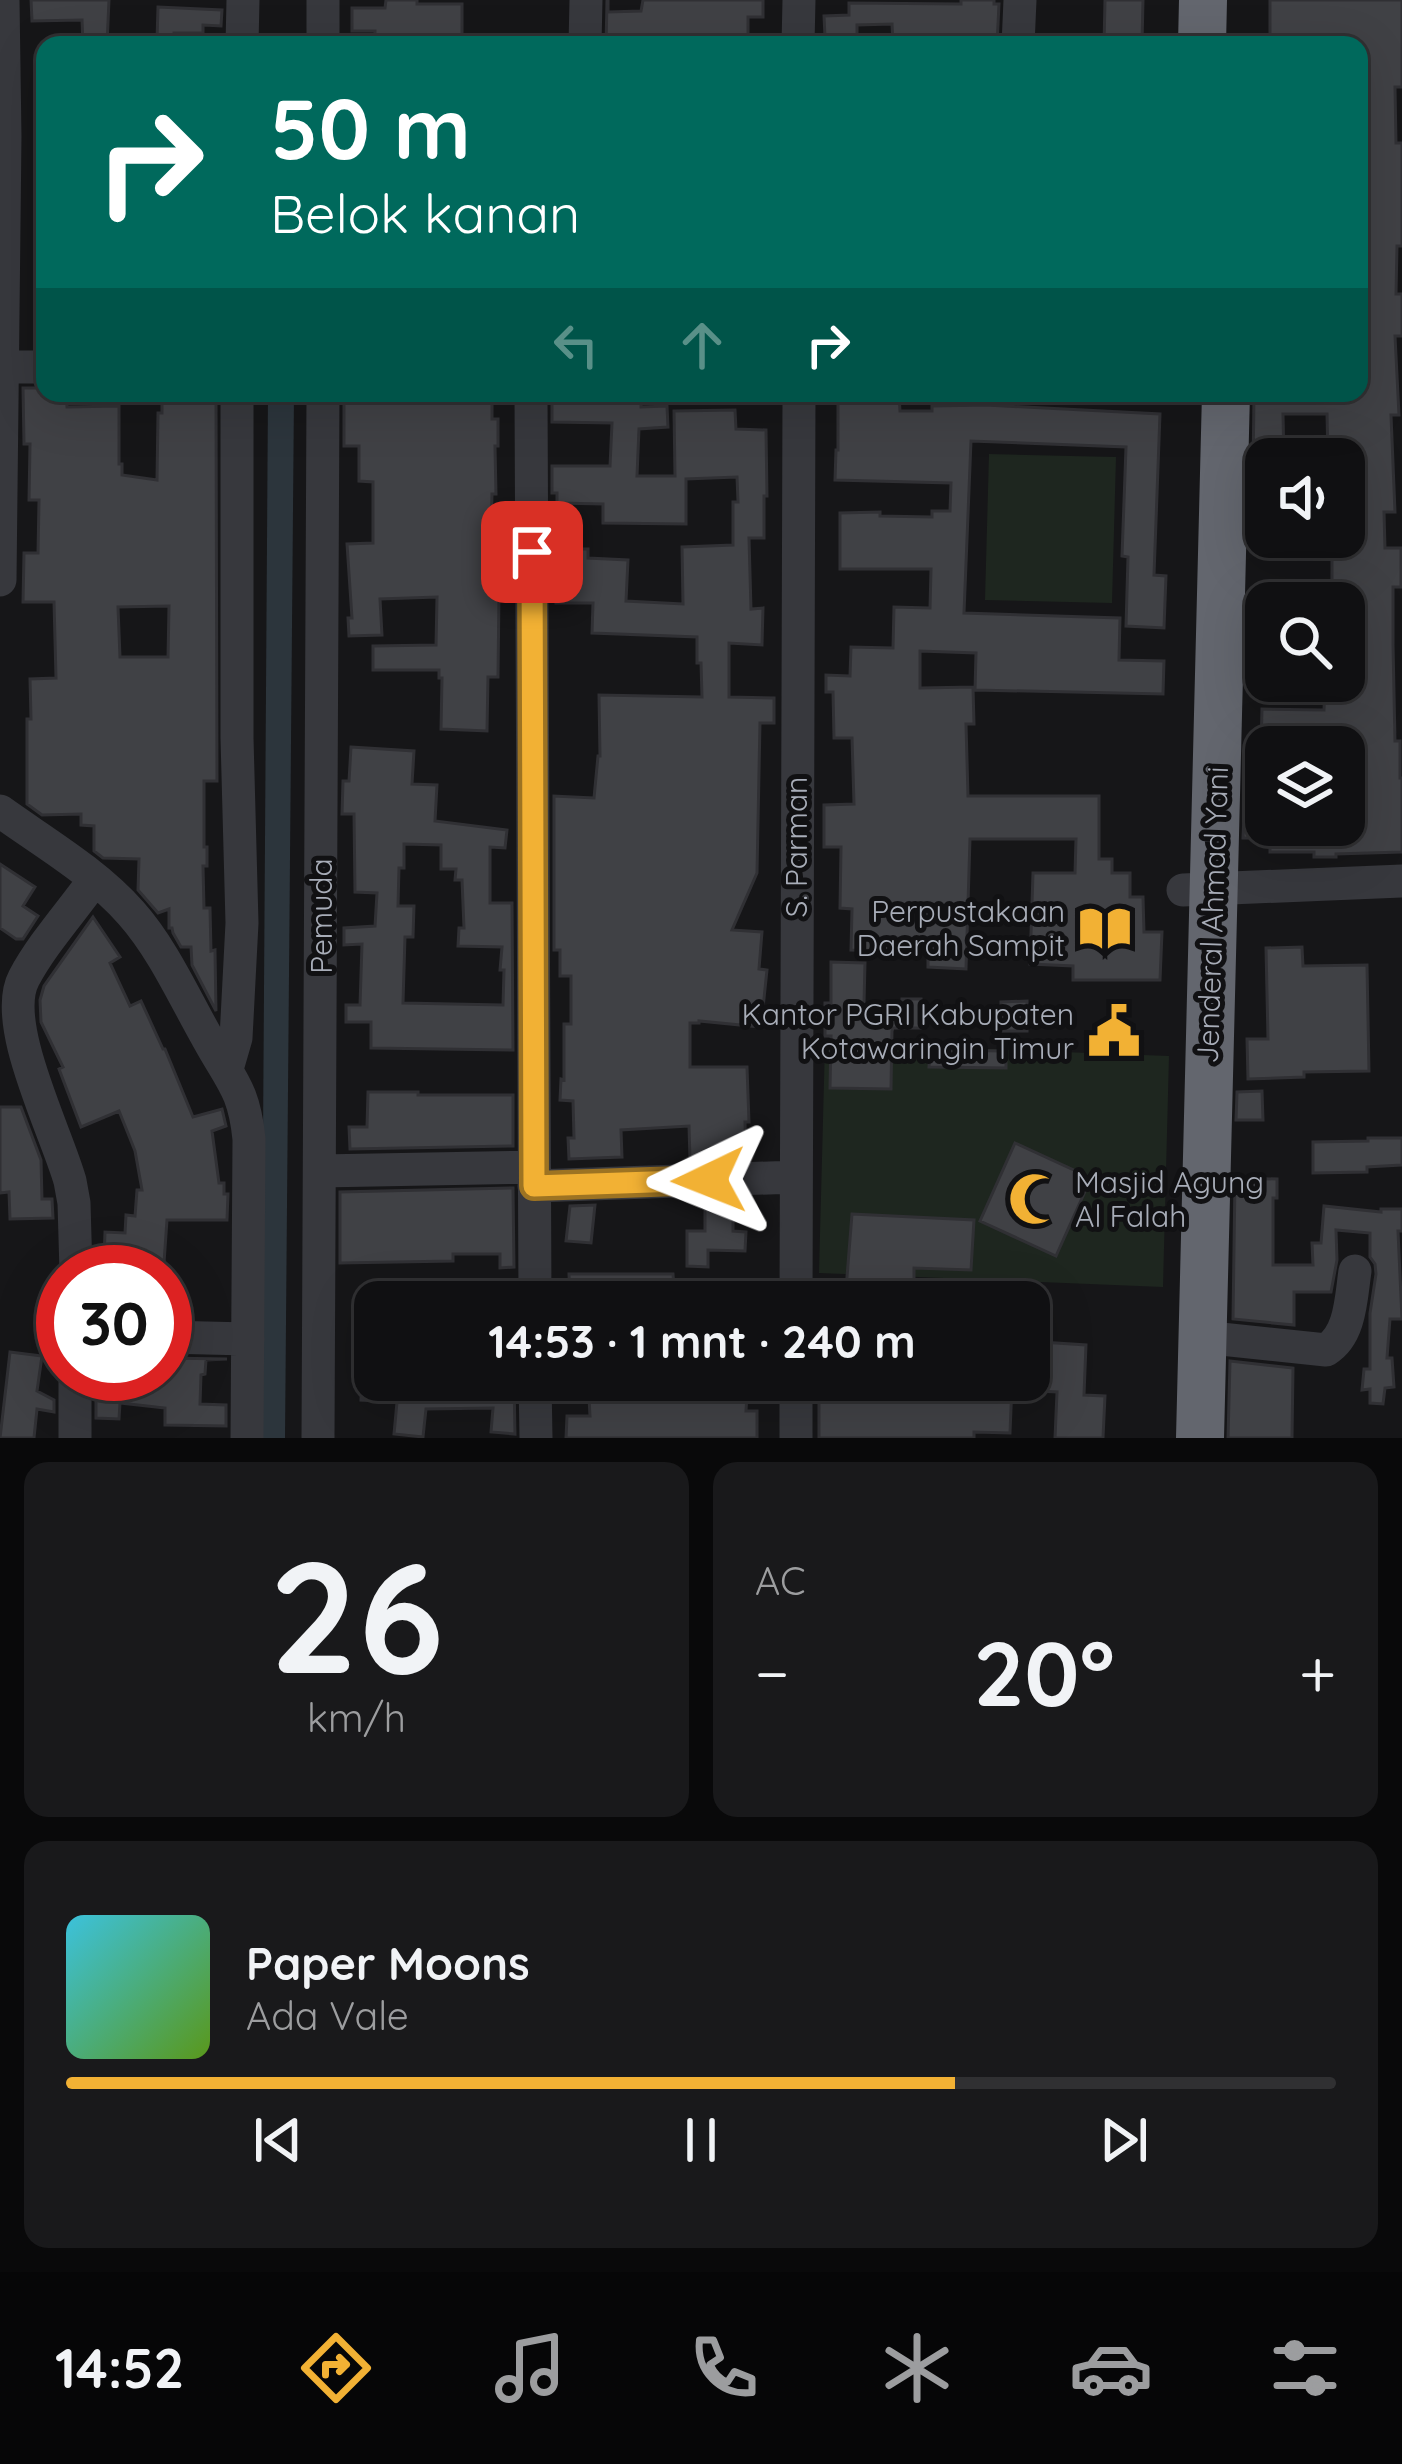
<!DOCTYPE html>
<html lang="id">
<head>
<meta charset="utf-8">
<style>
  :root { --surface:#101012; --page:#19191b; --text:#f1f3f6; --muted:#9c9d9f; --line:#303032; --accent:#f2b134 }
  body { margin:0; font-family:Quicksand,sans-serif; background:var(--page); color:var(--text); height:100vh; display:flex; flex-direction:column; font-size:45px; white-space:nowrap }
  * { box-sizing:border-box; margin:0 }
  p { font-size:39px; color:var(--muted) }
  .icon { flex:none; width:66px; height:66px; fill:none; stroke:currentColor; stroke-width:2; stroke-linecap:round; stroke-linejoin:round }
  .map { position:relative; height:1438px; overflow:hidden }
  .details { display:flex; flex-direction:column; gap:24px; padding:24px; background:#09090a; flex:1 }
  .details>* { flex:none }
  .banner { position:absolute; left:36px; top:36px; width:1332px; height:366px; border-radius:24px; box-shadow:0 12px 48px #0002,0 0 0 3px var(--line); background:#00695c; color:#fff; overflow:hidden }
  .fabs { position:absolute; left:1245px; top:438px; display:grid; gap:24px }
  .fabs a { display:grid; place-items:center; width:120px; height:120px; border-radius:24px; background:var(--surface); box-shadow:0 12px 48px #0002,0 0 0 3px var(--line); font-size:60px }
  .speed { position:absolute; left:36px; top:1245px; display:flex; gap:24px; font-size:60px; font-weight:700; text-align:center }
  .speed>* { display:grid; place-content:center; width:156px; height:156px; border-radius:50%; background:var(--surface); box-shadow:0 12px 48px #0002,0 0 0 3px var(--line); line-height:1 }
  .speed .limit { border:18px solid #d22; background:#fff; color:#111 }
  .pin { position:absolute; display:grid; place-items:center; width:102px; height:102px; color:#fff; margin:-51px; border-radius:24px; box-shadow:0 6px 18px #0006 }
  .me { position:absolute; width:132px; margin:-66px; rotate:268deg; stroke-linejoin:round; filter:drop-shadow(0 0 9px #0008) }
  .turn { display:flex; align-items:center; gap:42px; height:252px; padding:0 36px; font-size:54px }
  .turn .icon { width:156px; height:156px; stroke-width:2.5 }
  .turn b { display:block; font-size:84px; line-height:102px }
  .lanes { display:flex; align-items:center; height:114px; padding:0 36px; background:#0003; justify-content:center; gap:60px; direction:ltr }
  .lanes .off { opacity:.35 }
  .big { font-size:90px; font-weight:700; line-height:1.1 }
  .details .card { flex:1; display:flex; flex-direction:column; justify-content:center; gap:18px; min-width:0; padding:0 42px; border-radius:24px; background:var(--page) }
  .details .dial { align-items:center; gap:0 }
  .dial b { font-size:156px; line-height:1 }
  .song { display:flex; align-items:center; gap:36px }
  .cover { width:144px; height:144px; border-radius:18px; background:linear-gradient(135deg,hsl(190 70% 55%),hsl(90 70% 35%)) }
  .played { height:12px; border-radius:6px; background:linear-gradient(90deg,var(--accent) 70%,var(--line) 70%) }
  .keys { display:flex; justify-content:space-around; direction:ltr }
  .heat { display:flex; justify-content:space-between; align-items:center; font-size:66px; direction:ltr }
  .details .tiles { flex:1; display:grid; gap:24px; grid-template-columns:1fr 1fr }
  .card:last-child { grid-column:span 2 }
  .trip { position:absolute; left:354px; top:1281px; width:696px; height:120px; border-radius:24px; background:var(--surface); box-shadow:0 12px 48px #0002,0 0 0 3px var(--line); font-weight:700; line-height:120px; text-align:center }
  .dock { display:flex; height:192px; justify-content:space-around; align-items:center; background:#060607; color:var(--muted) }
  .dock .icon { width:84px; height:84px }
  .dock .current { color:var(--accent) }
  .dock b { font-size:54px; color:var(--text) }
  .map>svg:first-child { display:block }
  .green { fill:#1e261f }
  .water { fill:#2c353c }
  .building { fill:#404145; stroke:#303034; stroke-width:3; fill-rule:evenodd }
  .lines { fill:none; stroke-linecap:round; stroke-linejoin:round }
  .minor { stroke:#37383d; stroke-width:33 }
  .highway { stroke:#63666e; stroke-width:48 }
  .route-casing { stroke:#9d7322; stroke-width:30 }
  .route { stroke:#f2b134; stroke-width:21 }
  .labels { text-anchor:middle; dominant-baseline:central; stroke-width:10; stroke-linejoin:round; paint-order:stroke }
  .street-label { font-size:30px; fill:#a8adb8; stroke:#111113 }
  .poi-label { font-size:30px; fill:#a8adb8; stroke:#111113; text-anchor:end }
</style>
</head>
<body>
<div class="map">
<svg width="1402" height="1438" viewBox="0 0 1402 1438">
  <rect width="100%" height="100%" fill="#161618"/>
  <path class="green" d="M989,454L1116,457L1112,603L985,600Z
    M825,1043L1169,1056L1163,1287L819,1273Z"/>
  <path class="water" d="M268,393H294L285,1438H261Z"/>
  <path class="building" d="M31,0H109L107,45H83L82,20L32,21Z
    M386,0H417V4H462V45H375V31H352V8H385Z
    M607,0H608V12L641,11L643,0H763V17H748V45H606Z
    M961,0H994V4H999L997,45H990V39H954L955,45H893L892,24L857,25V45H831V37H825L824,16L849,15V3L961,4Z
    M1105,0H1143L1142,45H1104Z
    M1270,0H1402V87H1395L1396,143H1402V246H1397L1396,294H1402V336H1395L1399,415H1391L1395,512H1384L1385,548H1401V587H1393V644L1395,741H1400V778H1402V852L1336,854V857H1314V852H1270V825H1344V747H1261L1262,709L1324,710L1325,681H1344V647H1359L1357,587H1332V555H1266V537H1345L1344,459H1328L1327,414H1283L1284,459H1266V471H1253L1254,393H1359V45H1270Z
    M158,7L222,10L221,26L203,25V33H174V40H157Z
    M23,388H45V393H66L67,407L119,406V464H122V475L157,480L158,413H162V393H216L217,781H204V847H207V866H203L204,908H210L211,951L215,950L216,1011L192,965L191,947H181L173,933L172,928H169V909L158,913L138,890L139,859L103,858L94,851V826L81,825V814L42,815L27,804V719H31L30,679L56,678L54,602H23L24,553H38L39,500H29L30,444H24ZM169,606L168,657H120L118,607Z
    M344,393H492V419H498V446H495L496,494H492L491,540H502V549H511V592L502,591L499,594L498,677H488L487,731L441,729L442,678H439V670H373V646L436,645L437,597L380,599L382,635L349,636L348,618H352L347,544L373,543V482L359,481V446H344Z
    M838,393H899L900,411H932V406L986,405L1160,414L1154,575L1166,576L1164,628L1126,626L1128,557L1122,556L1126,447L971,441L964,613L1120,618L1119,660L1164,661L1163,694L975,690L976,653L920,651V688L973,687L974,724H966L968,796H1099V859H1112V873H1130V897H1143L1144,932H1162L1160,980H1073V966L1030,964L1033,873H1075L1076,839H970L966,969L928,967V952L851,950L852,909L840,908L841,847H824V805L854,804L852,738H834L833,692H826V675L850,676L851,647L893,648L894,607L930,608L931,569H840V513L880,512V516L932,517V511H950L951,483L835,480L836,450H838Z
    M552,397L641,398V407L667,406L668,427L639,429L637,476H675L674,411L735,410L736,429L766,430L767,496H764V538H749L751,609L763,608L762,645L729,643V697L774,698V723H760L757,873L732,930L762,932L759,969L767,970L761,1027L699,1021V1023H690V1067H747L749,1122H745L746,1158L690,1160L689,1126L621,1130L622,1157L569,1159L568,1138H574L573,1101L560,1100L561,1079L564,1080V1024H571V976H560V950H554V796L594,798L598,756H600L599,695L702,697L701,663H697V637L592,633L593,603H556V594L553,593V549H588V558L628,560L626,601L683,604L682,547L733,545V502H738L737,477L686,479V524L603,523V504L557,503V493H552V466H610L612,423L552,422Z
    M351,747L414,751L412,784L437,785L435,821L507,830L505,848L490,847V903H512L513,1050L371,1048V1022H346V1005H360L362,944L344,945V928L375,926L377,893L355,892L354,814H342L343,781H349ZM404,844L441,845V869H456L455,880H462L464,928H459L458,946L502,947L500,970H504L503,1005L403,1003L405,937H413L414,906H398L399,868H404Z
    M1245,793H1266V838H1243Z
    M0,864L35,887L23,906L38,916L23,939H16L0,928Z
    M93,917L120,957L110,963L130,1006L141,1001L163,1049H165L193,1117L222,1109L226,1126L212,1131L219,1183H224V1194H228L227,1220H167L164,1263L104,1259L105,1232L125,1233L126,1215L135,1216L137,1190H142L135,1151L119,1111L81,1127L59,1069L63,1067L41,1022L40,1000L44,986Z
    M1302,947L1303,966L1367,965L1369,1071L1304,1072V1077L1248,1079L1247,1039H1268L1266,948Z
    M831,962L865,963L864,1004H902V999H921V1028H893L892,1031L891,1089L830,1088L831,1036H825V1003H831Z
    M1027,1001V1031H1001V1002Z
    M930,1050L1006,1051V1068L929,1067Z
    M1262,1091L1263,1120H1236L1237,1092Z
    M368,1092H418V1095H513V1146L350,1149L349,1127H367Z
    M0,1107H21L41,1160L42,1199H52L53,1218L10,1219L9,1192L0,1193Z
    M1368,1138H1402V1165L1367,1167V1172L1313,1173V1142L1368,1141Z
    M1015,1143L1091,1178L1056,1256L980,1221Z
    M1235,1178L1277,1179V1198H1273V1265H1313L1312,1243H1321L1324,1206L1381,1212V1209H1402V1231H1398L1402,1319H1390L1387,1358H1392L1394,1387L1385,1388L1383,1404L1370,1403V1389L1362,1390L1364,1369H1370V1313L1376,1274L1375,1264L1370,1257V1233L1336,1230L1337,1260L1331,1292H1294V1325L1233,1319Z
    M513,1188L514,1267L500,1268V1254H453V1261L340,1263V1192Z
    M733,1200V1231L746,1232L745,1251L708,1250V1267L687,1266V1231H705V1201Z
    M595,1205L591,1243L566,1241L570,1206Z
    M852,1214L974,1220L971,1270L914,1268V1302H845Z
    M569,1274H673L675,1302H570Z
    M1041,1342L1086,1345L1084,1395L1105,1396L1103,1438H1055L1057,1392L1039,1391Z
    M10,1352L42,1356L37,1391L54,1400V1412L37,1409L34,1438H0Z
    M165,1358L227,1359L206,1360L205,1374L201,1375L200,1404L226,1405V1426L165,1425V1408L120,1403L119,1419L96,1418V1374H165Z
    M1230,1361L1293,1368L1292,1438H1228Z
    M362,1380H514L515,1434L491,1432L493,1408L426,1409L423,1437L394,1434L397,1402L361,1400Z
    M588,1380H748L746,1411H757V1438H566L567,1416H590Z
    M855,1380H975V1383L1012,1384L1010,1433L974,1432V1438H819V1385H855Z"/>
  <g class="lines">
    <path class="minor" d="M242,45L243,0
      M323,45V0
      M585,45L586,0
      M798,45L799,0
      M1018,45L1020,0
      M0,367H45
      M531,393L535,1302
      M0,580L5,136L3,0
      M0,811C43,842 95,872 131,913C163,949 184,997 208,1039C231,1081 244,1089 249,1139L247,1438
      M1183,890L1402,881
      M227,1069L236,1038L242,923L237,738V393
      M320,1171L534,1167
      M534,1186L796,1177
      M76,1272L74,1203L70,1181C56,1131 0,1023 24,978C42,944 72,911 94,880
      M796,1302L799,393
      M165,1337L248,1339
      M1202,1337L1326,1350C1351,1335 1351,1297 1355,1271
      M535,1380L536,1438
      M796,1380V1438
      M75,1438V1374
      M318,1438L323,393"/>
    <path class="highway" d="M1202,45L1203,0
      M1200,1438L1226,393"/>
  </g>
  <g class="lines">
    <g class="route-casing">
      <path id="route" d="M532,552L534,1186L709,1180"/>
    </g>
    <use href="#route" class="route"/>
  </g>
  <defs>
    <g id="library-bare" transform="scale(4.14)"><path d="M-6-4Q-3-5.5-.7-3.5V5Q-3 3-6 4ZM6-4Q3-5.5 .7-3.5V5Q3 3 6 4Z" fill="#f2b134" stroke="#111113" stroke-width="2.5" paint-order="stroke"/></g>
    <g id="civic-bare" transform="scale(4.14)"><path d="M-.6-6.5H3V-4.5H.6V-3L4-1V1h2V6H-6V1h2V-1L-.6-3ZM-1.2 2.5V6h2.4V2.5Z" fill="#f2b134" stroke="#111113" stroke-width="2.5" paint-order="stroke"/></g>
    <g id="mosque-bare" transform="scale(4.14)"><path d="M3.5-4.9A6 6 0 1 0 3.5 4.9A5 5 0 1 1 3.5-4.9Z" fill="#f2b134" stroke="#111113" stroke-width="2.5" paint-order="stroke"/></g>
  </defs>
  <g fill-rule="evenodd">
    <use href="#library-bare" x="1105" y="928"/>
    <use href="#civic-bare" x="1114" y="1031"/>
    <use href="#mosque-bare" x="1035" y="1199"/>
  </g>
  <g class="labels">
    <g class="street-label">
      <text transform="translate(796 847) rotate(-90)">S. Parman</text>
      <text transform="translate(1212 915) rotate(-88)">Jenderal Ahmad Yani</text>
      <text transform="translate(321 916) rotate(-90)">Pemuda</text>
    </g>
    <g class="poi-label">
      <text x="1065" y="911">Perpustakaan<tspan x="1065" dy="34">Daerah Sampit</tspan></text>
      <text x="1074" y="1014">Kantor PGRI Kabupaten<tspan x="1074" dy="34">Kotawaringin Timur</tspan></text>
      <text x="1075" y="1182" text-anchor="start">Masjid Agung<tspan x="1075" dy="34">Al Falah</tspan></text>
    </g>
  </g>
</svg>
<div class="fabs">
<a><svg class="icon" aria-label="sound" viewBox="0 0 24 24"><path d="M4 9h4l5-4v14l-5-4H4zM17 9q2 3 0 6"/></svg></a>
<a><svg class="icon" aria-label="search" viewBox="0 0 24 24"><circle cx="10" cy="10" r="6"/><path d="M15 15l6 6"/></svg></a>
<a><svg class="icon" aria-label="layers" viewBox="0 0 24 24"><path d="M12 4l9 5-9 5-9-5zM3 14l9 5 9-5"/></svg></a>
</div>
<div class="speed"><div class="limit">30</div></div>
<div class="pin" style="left:532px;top:552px;background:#d93025"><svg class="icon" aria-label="arrive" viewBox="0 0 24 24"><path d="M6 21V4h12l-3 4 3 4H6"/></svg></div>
<svg class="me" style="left:709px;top:1180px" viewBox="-20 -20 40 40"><path d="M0-17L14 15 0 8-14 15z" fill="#f2b134" stroke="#fff" stroke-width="4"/></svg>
<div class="trip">14:53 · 1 mnt · 240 m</div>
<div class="banner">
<div class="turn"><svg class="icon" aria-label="right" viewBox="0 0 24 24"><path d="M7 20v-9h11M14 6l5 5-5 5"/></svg><div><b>50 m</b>Belok kanan</div></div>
<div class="lanes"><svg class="icon off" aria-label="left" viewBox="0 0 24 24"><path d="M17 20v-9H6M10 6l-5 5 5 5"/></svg><svg class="icon off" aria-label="ahead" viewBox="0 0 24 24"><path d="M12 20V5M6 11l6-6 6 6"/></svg><svg class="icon" aria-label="right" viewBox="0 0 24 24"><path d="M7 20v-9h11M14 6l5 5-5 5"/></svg></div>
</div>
</div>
<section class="details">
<div class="tiles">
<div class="card dial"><b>26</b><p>km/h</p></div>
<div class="card"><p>AC</p>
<div class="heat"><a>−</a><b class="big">20°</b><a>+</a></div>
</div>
<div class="card">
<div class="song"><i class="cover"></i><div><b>Paper Moons</b><p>Ada Vale</p></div></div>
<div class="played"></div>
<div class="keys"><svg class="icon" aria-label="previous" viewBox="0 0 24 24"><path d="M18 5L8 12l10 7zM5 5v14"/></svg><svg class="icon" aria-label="pause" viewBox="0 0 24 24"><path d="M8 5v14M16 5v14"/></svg><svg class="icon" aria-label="next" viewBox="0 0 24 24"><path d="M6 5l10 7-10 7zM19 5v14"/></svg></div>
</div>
</div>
</section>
<nav class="dock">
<b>14:52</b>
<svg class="icon current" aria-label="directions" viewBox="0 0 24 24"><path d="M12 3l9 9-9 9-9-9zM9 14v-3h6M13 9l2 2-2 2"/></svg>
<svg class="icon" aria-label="music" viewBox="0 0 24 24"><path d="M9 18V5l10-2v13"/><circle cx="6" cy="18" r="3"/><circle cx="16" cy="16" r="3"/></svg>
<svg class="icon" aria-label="phone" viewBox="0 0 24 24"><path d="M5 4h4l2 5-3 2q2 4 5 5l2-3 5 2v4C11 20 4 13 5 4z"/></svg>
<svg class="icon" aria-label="climate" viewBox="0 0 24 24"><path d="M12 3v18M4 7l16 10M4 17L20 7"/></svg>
<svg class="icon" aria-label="car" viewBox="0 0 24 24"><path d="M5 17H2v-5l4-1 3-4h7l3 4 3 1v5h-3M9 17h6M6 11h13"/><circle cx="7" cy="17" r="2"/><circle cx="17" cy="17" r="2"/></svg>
<svg class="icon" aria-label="filters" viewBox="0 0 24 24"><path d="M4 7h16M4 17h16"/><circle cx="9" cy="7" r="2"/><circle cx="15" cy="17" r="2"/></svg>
</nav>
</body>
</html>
